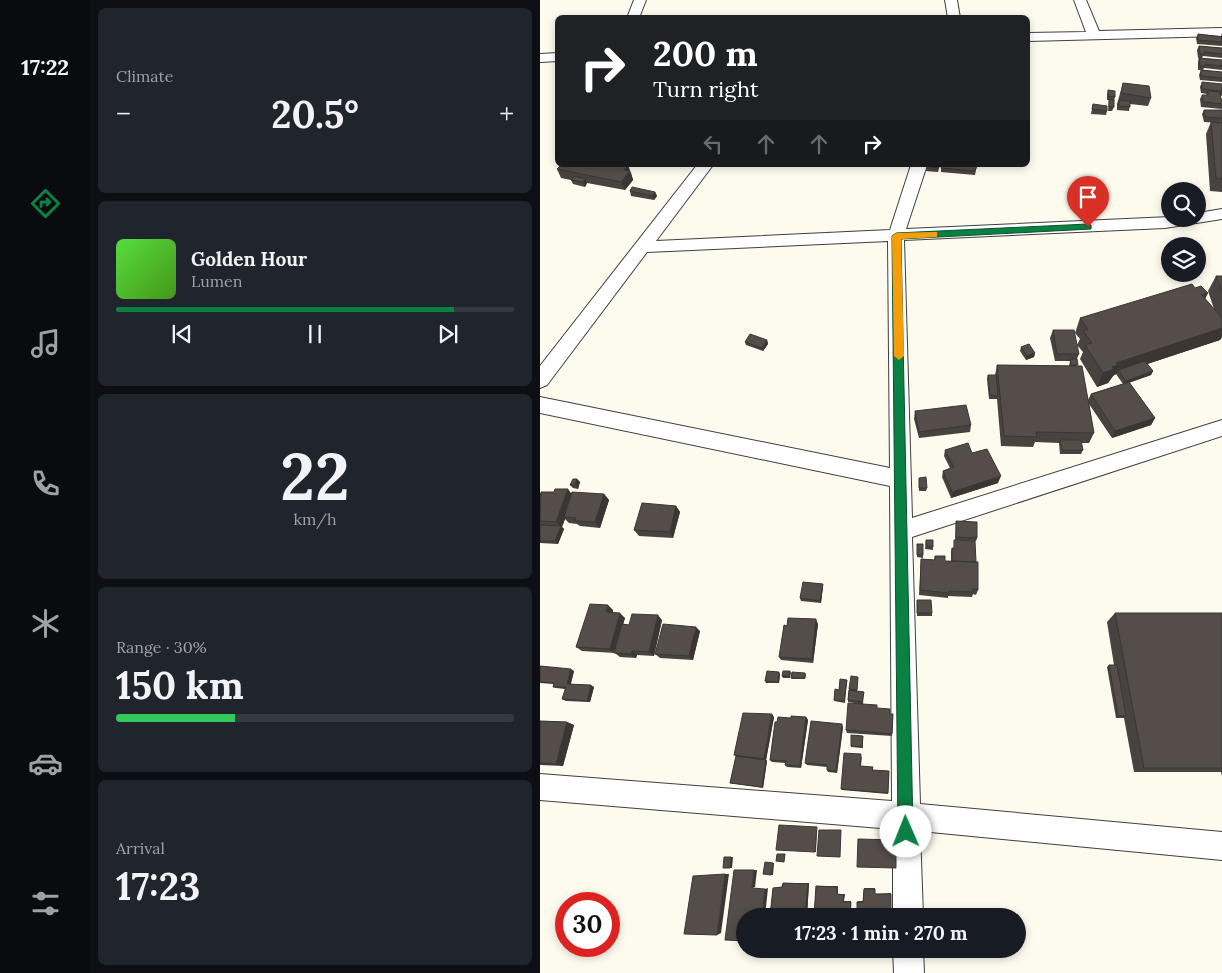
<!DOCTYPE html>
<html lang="en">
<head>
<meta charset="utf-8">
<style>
  :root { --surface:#171b24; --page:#20242c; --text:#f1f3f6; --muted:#9ea1a6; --line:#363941; --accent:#0b8043 }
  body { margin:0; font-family:Lora,serif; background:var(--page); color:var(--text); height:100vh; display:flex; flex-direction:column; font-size:19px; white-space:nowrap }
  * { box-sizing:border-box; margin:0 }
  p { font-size:16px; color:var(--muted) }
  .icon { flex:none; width:28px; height:28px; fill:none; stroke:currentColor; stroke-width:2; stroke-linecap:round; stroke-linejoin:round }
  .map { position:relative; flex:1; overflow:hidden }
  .details { display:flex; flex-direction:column; gap:8px; padding:8px; background:#0d0f14; width:450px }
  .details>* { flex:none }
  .banner { position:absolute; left:15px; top:15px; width:475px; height:152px; border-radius:8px; box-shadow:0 2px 8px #0003; background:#202124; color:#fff; overflow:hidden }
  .buttons { position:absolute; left:621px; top:182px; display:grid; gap:10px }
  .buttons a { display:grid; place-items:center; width:45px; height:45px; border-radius:50%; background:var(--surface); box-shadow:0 2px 8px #0003; font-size:25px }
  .speed { position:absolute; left:15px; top:892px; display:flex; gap:10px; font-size:25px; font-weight:700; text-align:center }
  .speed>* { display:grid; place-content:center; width:65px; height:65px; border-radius:50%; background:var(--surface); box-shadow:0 2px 8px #0003; line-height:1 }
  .speed .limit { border:8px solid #d22; background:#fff; color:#111 }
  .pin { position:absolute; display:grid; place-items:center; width:42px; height:42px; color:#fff; margin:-51px -21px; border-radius:50% 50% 50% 0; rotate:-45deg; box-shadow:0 0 5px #0007 }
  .pin .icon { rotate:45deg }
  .me { position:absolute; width:55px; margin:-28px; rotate:359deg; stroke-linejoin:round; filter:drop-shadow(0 0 4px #0008) }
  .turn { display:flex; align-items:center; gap:18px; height:105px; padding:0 15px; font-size:22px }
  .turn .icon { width:65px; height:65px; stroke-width:2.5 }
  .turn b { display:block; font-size:35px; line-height:42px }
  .lanes { display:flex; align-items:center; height:48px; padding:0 15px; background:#0003; justify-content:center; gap:25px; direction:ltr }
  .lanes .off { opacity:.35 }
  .big { font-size:38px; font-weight:700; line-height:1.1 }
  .details .widget { flex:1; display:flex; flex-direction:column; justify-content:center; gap:8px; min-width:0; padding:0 18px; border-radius:8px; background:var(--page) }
  .details .dial { align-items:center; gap:0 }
  .dial b { font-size:65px; line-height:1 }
  .song { display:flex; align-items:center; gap:15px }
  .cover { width:60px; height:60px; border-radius:8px; background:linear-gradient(135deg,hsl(110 70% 55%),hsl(100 70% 35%)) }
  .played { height:5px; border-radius:2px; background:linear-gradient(90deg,var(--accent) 85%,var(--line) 85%) }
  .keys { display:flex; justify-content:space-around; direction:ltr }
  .heat { display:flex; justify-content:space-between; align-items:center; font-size:28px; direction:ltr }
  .charge { height:8px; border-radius:4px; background:linear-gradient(90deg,#34c759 30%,var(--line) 0) }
  .trip { position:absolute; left:196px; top:908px; width:290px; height:50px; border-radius:25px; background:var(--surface); box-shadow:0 2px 8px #0003; font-weight:700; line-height:50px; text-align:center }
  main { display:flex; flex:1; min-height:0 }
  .tabs { display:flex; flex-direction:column; width:90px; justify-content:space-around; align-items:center; background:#090b0e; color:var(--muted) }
  .tabs .icon { width:35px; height:35px }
  .tabs .current { color:var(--accent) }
  .tabs b { font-size:22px; color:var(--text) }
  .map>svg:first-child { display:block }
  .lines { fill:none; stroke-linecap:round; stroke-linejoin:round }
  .street-casing { stroke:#3f3f3f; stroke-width:2 }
  .street { fill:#fff; fill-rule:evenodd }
  .wall { fill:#484240 }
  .shaded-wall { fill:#3b3634 }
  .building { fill:#544d4a; stroke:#3b3634 }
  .route { fill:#0b8043; stroke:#07532c }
  .slow { fill:#f59e0b }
</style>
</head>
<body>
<main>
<nav class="tabs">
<b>17:22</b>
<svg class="icon current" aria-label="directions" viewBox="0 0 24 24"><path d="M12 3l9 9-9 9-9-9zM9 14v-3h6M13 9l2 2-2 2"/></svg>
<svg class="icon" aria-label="music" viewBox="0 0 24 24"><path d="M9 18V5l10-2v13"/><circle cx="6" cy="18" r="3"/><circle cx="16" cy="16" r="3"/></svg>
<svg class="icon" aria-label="phone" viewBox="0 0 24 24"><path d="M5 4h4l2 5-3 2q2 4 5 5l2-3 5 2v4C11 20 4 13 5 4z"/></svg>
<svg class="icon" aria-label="climate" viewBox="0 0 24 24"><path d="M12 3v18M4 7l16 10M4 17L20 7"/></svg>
<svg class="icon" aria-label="car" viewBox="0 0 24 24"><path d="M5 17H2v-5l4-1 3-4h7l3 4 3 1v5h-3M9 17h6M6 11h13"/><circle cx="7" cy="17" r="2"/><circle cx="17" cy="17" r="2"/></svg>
<svg class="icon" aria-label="filters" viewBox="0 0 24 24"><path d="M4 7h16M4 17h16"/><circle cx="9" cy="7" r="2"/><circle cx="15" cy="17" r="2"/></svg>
</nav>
<section class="details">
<div class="widget"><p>Climate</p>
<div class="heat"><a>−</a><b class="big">20.5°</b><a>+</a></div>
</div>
<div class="widget">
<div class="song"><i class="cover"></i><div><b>Golden Hour</b><p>Lumen</p></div></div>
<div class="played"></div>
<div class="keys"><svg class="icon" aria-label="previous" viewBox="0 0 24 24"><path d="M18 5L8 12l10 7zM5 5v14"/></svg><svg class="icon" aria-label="pause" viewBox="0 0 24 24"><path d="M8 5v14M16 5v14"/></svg><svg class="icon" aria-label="next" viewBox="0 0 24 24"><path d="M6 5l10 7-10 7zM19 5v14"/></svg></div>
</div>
<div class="widget dial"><b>22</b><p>km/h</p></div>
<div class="widget"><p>Range · 30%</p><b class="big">150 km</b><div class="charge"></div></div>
<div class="widget"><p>Arrival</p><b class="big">17:23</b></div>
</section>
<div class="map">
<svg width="682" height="973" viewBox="0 0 682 973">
  <rect width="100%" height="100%" fill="#fdfaee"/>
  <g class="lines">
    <g class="street-casing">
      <path id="street" d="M94,0H106L99,18H87Z
        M405,0H417L420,18H408Z
        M534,0H546L559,31L682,28V36L488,41V33L546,32Z
        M18,53V61L0,62V54Z
        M157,165H173L116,241L350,230L371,165H387L366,229L630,217V219H658V213L682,209V219L625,228L364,240L372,518L682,420V436L372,537L380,804L682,832V860L380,831L383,916H353V829L0,800V774L352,801L350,486L0,413V397L350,468L348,241L107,252L7,385L0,388V366Z
        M353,949H383L384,973H354Z"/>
    </g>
    <use href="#street" class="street"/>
  </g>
  <path class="wall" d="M682,33V46L657,44L656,38L658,34L681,36Z
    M659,46L682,48V58L663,56L662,58L682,60V70L664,68L663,70L682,72V82L660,80L659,75L661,70H658V62L659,58H658L657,50Z
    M662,82L682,84V96L680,95L681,99H682V109L661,107L660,99L662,95H666L667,94L661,93L660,87Z
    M583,83L611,98L608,106L590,104L589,111L577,110V104Z
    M568,90L575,97L574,101V107L572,111H568L569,100H567V95Z
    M553,104L567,111L566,115L551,114Z
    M664,110H682V123L664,122L662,114Z
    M671,122L682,123V192L670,191L666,134Z
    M387,165H400L398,172L386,171Z
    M437,165L435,175L401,172V168Z
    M17,169L91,173L93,180L85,190L47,183L45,187L33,184L31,180L21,178Z
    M90,191L115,192L117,196L114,200L91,196Z
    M676,276H682V337L680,340L607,364L613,371L611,375L589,383L615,418L611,425L572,438L549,404L554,433L549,443H541L543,450L541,454H520L519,443L495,442L493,447L461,446L457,399H449L447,379L448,375H455L457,365L529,366L530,361H515L510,338L513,330L539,354L537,359V366L548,400L551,394L583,384L576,374L573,376L568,383L557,387L540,359L543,352L537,345L540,339L535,333L540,318L655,288L668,293L665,299L674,309L668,291Z
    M227,340L228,344L223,351L206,345L205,342Z
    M481,347L495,353L494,357L486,360L480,351Z
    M375,411L431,425L430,432L379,438L374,419Z
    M405,450L432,453L458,483L411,498L402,477L403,471L410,468L404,456Z
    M379,478L387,488L386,491H379Z
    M37,479L40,482L38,489L33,488L30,485Z
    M0,493L64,494L69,500L60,528L40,526L37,524L29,523L25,519L22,527L24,529L18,544L0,543Z
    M136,506L140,512L133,538L99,536L94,530Z
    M416,521L437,538L436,541L415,540Z
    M386,540L393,547V550L385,549Z
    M414,540L438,590L436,595L433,594L432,597L408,596V598L379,595L381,559L394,560L395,556L405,561H411V551L412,548H414Z
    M377,547L383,555V558L377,557Z
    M283,586L281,603L261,601L260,598Z
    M377,602L392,613V616H377Z
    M73,610V613L85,618L83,624L89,625L122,620L114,656L97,655L96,658L80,657L75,653L42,651L36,647Z
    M575,613H682V776L681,772H594L584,718H576L567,667L569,665H574L567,622Z
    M278,624L273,663L241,660L239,657L247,626Z
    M160,631L153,660L120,658L115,654Z
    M0,666L34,671L31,684L54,687L50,702L26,701L22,699L25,689L16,688L13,687L14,684L0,683Z
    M250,671L251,673L250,678H243L242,676Z
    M265,673L266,675L265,679H252L251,678Z
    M240,674L239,683H226L225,681Z
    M318,677L317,691L324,692L323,704L350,714H353L352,736L307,733L306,730L320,704L308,702V700L309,689Z
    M307,680L305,703L294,701V700L299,690Z
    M234,717L226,760L227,761L223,788L190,783L196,756L194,755Z
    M266,717L268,720L261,768L247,767L245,765V763L232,762L230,760L237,722L251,718Z
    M0,721L27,722L34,725L23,766L0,765Z
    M303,727L297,773L288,772L287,770V767L267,765L265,763Z
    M323,736V748L311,747V746Z
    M322,756L321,766L333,769V770L349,771L348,794L302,790L301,789Z
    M243,883H269L267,916H230L233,888L242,887Z
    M276,886H298V894H305L304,901H311V916H274Z
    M324,888H335V894L351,893V916L317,902L318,901H323Z"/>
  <path class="shaded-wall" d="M88,165L91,173L93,180L85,190L81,182L84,170Z
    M45,179L47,183L45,187L43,182Z
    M115,192L117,196L114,200L113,196Z
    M668,293L660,308L662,295Z
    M682,328V337L680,340L580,373L578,370L576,374L573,376L568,383L557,387L563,373L572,367L576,363Z
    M227,340L228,344L223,351L222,348Z
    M495,353L494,357L486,360L487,356Z
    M613,371L611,375L584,384L586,381Z
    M615,418L611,425L572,438L575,431Z
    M461,476L458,483L411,498L412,492Z
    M37,479L40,482L38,489L35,485Z
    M28,489L33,496L24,517L25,519L22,527L24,529L18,544L15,541L21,526L16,522Z
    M64,494L69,500L60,528L55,522Z
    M136,506L140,512L133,538L130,532Z
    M283,584V586L281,603L280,601Z
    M68,605L73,610L71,617L66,612Z
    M80,613L85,618L75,653L70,649Z
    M118,615L122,620L114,656L109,652Z
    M276,619L278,624L273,663L272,659Z
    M156,627L160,631L153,660L149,656Z
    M92,651L97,655L96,658L91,654Z
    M31,669L34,671L30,685L27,684Z
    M239,672L240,674L239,683L238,682Z
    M51,685L54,687L50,702L47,701Z
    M232,714L234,717L226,760L227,761L223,788L222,787L226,760L224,759Z
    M266,717L268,720L261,768L260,766Z
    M27,722L34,725L23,766L16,764Z
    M302,724L303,727L297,773L296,771Z
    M277,827L276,852H275Z
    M191,857H193L192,868H190Z
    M233,863H234L233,875H231Z
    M214,870H217L215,887L212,888Z
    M185,874H189L181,933L177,935Z
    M269,883L267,916H265L268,884Z
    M228,888L225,916H222L225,889Z"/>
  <path class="building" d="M658,34L682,37V42L658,40Z
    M659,46L682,48V54L664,52V54H660Z
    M659,58L682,60V66L665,64V66H660Z
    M661,70L682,72V78L661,76Z
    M662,82L682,84V91L662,89Z
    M583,83L609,86L611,98L581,93Z
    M568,90L575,91V97L568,96Z
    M668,91L680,92L681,99H682V104L663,102L662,95H668Z
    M569,99L574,100V107H569Z
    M579,100L590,101V107L579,106Z
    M553,104L567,106V111L552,109Z
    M664,110H682V118L665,117Z
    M671,122L682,123V179L676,178Z
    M21,165H88L84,170L90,171L81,182L17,169Z
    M387,165H399L398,168L387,166Z
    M402,165H437L435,171L401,168Z
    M34,176L45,179L43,182L31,180Z
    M92,187L115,192L113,196L90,191Z
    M676,276H682V291Z
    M652,284L655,288L661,286L668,293L662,295L682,318V328L576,363L578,365L572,367L574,369L563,373L545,345L552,343L543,331L548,329L540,318Z
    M513,330H534L539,354H517Z
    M210,334L227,340L222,348L205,342Z
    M489,344L495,353L487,356L481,347Z
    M530,359H537L538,365H531Z
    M605,361L613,371L586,381L578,370Z
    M457,365L542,366L554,433L496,432L497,437L464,436Z
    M448,375H456L458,396L450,395Z
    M589,382L615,418L575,431L551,394Z
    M426,405L431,425L379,432L375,411Z
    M520,440H541L543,450H522Z
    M428,443L432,453L447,449L461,476L412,492L403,471L414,467L405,450Z
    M386,477L387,488H379V478Z
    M33,479H37L35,485H30Z
    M15,489H28L16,522L0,521L1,492H14Z
    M32,492L64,494L55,522L35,521L36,518L24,517Z
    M102,503L136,506L130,532L94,530Z
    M416,521L437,522V538L416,537Z
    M0,525L21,526L15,541H0Z
    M386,540H393V547L386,546Z
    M414,540L435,541L436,562L412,561V548H414Z
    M377,544H383V555H377Z
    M395,556H405V561L438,562V590L433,589V592L409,591V593L380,590L381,559L395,560Z
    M263,582L283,584L280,601L260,598Z
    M377,600H391L392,613H377Z
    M50,604L68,605L66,612L80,613L70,649L36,647Z
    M575,613H682V768H604Z
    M92,614L118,615L109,652L92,651L91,654L74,653L82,624L89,625Z
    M248,618L276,619L272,659L239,657L244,625L247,626Z
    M123,624L156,627L149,656L115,654Z
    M569,665H577L586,716H578Z
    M0,666L31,669L27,684L51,685L47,701L22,699L26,687H13L14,683L0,682Z
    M227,671L239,672L238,682L225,681Z
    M243,671H250L249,676H242Z
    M252,672L265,673V678H251Z
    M311,676L318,677L317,690L309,689Z
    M300,679L307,680L304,701L294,700L295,689L299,690Z
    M309,690L324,692L322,702L308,700Z
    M308,703L337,705V708L350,709V714H353L352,734L306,730Z
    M203,713L232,714L224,759L194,755Z
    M251,716L266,717L260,766L245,765L246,761L230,760L235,722H237L238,717L251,718Z
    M0,721L27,722L16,764L0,763Z
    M271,721L302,724L296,771L287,770V765L265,763Z
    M311,735L323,736L322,747L311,746Z
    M304,753L321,754L320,766L333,767L332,770L349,771L348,793L301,789Z
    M196,756L226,760L222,787L190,783Z
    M239,825L277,827L275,852L236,850Z
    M279,830H301L300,857L277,856Z
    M318,839L356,840V868L317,867Z
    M237,854H245L244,862L236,861Z
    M184,857H191L190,868H183Z
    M225,862L233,863L231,875L223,874Z
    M194,870H214L212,888L225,889L222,916H205V941L185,940Z
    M185,874L177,935L144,934L153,876Z
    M243,883L268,884L265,916H230L233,888L242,887Z
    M276,886L297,887V894L304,895L303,902H311L310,916H274Z
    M324,889H335V894H351V916H317V902H323Z
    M316,949H351V952H316Z"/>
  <path class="route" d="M548,224L551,225V229L361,239L373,832L371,838L366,840L361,838L358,832L352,236L356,233Z"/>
  <path class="slow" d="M394,232H397V237L361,239L364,356L359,360L354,356L352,236L356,233Z"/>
</svg>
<div class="buttons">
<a><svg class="icon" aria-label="search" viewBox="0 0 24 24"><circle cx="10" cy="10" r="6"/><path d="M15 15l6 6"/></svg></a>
<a><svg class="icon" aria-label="layers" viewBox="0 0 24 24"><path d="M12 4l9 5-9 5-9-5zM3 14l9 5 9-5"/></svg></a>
</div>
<div class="speed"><div class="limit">30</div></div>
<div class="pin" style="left:548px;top:227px;background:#d93025"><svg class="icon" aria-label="arrive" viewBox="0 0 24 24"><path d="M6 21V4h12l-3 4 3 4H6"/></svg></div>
<svg class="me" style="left:366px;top:832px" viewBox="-20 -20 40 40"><circle r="19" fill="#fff"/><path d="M0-13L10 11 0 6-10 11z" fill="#0b8043"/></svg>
<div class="trip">17:23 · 1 min · 270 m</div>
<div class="banner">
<div class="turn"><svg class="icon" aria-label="right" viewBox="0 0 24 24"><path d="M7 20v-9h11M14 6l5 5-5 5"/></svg><div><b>200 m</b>Turn right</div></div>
<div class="lanes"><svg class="icon off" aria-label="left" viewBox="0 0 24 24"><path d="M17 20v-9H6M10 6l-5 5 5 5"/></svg><svg class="icon off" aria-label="ahead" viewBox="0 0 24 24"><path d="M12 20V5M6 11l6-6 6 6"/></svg><svg class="icon off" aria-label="ahead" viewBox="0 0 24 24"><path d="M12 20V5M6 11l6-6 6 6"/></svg><svg class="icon" aria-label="right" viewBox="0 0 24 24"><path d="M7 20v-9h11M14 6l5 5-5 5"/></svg></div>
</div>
</div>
</main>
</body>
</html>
